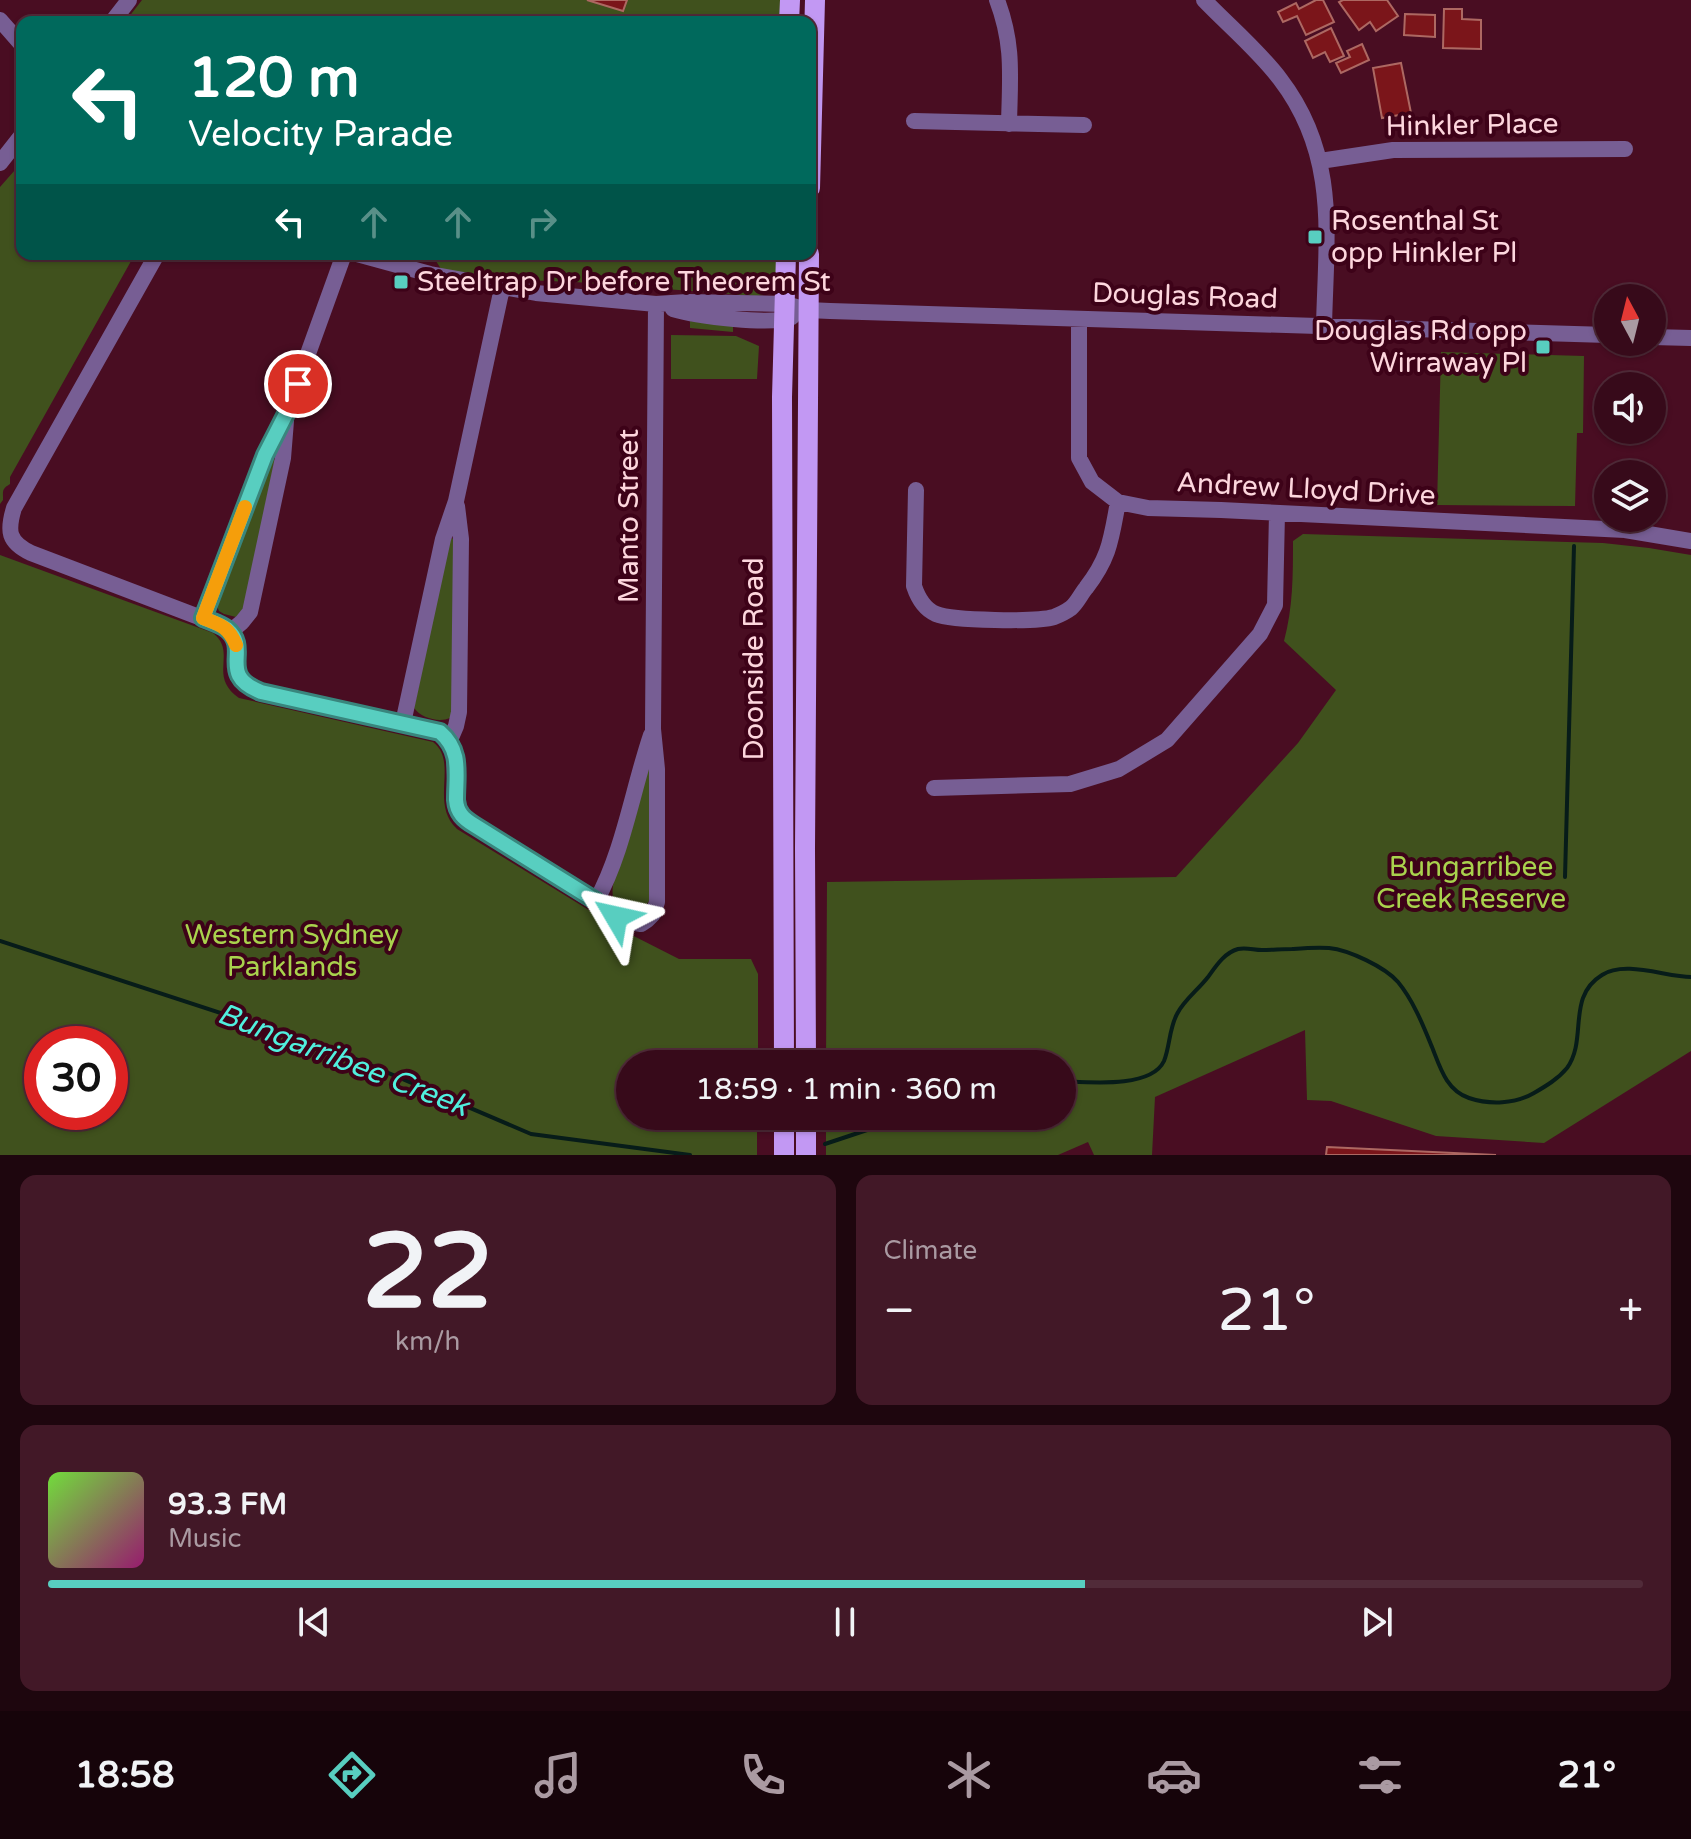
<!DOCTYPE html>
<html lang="en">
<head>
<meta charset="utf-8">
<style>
  :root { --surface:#370a1a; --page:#421827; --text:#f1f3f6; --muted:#aa9aa2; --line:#512b39; --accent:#58cec0 }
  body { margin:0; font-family:"Varela Round",sans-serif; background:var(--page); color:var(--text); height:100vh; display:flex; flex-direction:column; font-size:30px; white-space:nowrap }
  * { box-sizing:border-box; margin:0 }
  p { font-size:26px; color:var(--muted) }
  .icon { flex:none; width:44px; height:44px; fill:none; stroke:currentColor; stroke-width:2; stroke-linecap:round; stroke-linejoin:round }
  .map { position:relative; height:1155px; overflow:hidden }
  .details { display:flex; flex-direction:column; gap:20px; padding:20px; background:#1e060e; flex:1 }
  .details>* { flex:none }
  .top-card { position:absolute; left:16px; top:16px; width:800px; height:244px; border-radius:16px; box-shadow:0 2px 6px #0004,0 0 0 2px var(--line); background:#00695c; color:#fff; overflow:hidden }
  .needle { width:52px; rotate:353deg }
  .fabs { position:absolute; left:1594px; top:284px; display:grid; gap:16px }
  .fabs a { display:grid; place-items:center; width:72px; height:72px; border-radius:50%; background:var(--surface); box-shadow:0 2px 6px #0004,0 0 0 2px var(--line); font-size:40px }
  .speed { position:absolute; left:24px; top:1026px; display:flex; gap:16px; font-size:40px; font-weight:700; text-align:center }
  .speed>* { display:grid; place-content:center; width:104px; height:104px; border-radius:50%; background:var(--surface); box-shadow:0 2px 6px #0004,0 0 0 2px var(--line); line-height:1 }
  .speed .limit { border:12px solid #d22; background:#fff; color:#111 }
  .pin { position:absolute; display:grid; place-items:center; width:68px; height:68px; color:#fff; margin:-34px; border:4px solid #fff; border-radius:50%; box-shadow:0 2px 8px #0007 }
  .me { position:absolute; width:88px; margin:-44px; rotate:306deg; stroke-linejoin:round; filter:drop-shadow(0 0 6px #0008) }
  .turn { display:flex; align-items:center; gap:28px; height:168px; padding:0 40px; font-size:36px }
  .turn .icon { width:104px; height:104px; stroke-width:2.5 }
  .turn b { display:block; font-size:56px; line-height:68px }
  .lanes { display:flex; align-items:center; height:76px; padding:0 40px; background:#0003; justify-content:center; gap:40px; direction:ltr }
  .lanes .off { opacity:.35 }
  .big { font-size:60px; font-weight:600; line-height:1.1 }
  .details .card { flex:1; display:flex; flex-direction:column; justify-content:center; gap:12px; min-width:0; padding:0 28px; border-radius:16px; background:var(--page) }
  .details .dial { align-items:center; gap:0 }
  .dial b { font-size:104px; line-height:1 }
  .song { display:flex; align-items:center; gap:24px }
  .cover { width:96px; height:96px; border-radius:12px; background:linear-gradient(135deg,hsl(100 70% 55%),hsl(320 70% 35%)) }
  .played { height:8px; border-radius:4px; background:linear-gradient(90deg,var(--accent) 65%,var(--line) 65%) }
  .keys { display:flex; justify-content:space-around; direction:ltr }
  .heat { display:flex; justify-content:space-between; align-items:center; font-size:44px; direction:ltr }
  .details .tiles { flex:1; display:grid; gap:20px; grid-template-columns:1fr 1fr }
  .card:last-child { grid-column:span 2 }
  .trip { position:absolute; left:616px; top:1050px; width:460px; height:80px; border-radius:40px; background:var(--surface); box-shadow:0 2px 6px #0004,0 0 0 2px var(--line); font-weight:600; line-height:80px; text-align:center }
  .dock { display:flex; height:128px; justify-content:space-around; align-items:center; background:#16040a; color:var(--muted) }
  .dock .icon { width:56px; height:56px }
  .dock .active { color:var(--accent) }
  .dock b { font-size:36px; color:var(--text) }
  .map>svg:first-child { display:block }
  .green { fill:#40511d; fill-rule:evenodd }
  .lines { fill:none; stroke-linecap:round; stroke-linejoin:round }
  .stream { stroke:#071c19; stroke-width:4 }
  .building { fill:#7b151a; stroke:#ad6862; stroke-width:2 }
  .minor { stroke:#775e94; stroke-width:16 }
  .major { stroke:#c298f3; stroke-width:20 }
  .route-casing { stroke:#39867d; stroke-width:20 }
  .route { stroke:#58cec0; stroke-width:14 }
  .slow { stroke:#f59e0b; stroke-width:14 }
  .poi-dot { fill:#58cec0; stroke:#3d0218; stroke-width:3 }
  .labels { text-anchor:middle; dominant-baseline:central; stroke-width:8; stroke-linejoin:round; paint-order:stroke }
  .street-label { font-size:28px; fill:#fdd6dd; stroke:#3d0218 }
  .poi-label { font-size:28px; fill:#fdd6dd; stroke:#3d0218; text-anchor:start }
  .park-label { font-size:28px; fill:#a9d24d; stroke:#3d0218 }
  .water-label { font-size:30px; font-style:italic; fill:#50efde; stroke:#3d0218 }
</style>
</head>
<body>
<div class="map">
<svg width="1691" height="1155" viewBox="0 0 1691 1155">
  <rect width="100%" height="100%" fill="#490d22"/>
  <path class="green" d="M142,0H781V22H125Z
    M22,162V254H135L10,477V484C2,489 3,490 3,500L0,504V187Z
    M409,254H776V282L765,295L756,296L575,282L498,279L441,269L436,261Z
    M690,321L733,326V332L690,328Z
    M671,335L736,336L759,346L757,379H671Z
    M1441,352L1584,356L1583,433H1577L1575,506L1437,505Z
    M271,457L275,460L243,611L236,617L224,614L219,611L216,604Z
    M1303,534L1603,543L1649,548L1691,555V1051L1544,1143L1436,1136L1331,1101L1307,1100L1305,1030L1155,1097L1152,1155H1094L1088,1142L1058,1155H826V1116H1062V1064H826L827,882L1176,877L1298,743L1336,690L1284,641C1293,608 1293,575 1293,541Z
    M450,538L454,539V709L450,718C439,723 421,718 414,708Z
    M0,555L213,633C238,653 207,676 239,698L433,742C459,762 429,803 457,829L618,928L679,959H751L758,974V1064H630V1116H757V1155H0ZM42,1044H110V1112H42Z
    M650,767L649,901L642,911C621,918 610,907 613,885L645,770Z"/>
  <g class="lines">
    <path class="stream" d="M1565,877L1574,546
      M0,941L337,1051L531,1134L690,1155
      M1062,1081C1087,1082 1151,1089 1164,1061C1170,1046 1169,1029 1177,1014C1184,1000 1198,990 1208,977C1216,966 1224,953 1238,949C1246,947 1254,950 1262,950C1272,950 1282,949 1292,949C1305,948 1317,947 1329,948C1349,950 1385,967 1398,982C1413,1000 1423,1025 1432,1047C1440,1067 1446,1090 1469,1098C1490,1105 1515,1104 1534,1093C1546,1086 1558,1079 1567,1068C1588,1039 1566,997 1602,975C1625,960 1666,977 1691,977
      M825,1144L885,1124L902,1116"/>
  </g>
  <path class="building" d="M587,0H627L623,11Z
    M1316,0H1323L1334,22L1306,35L1297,16L1283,22L1278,12L1296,3L1299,9Z
    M1343,0H1387L1398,16L1376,31L1370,22L1359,30L1339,2Z
    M1444,9H1462V19L1481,20V49L1443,48Z
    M1405,14L1435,15V37L1404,35Z
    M1331,28L1344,56L1330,62L1325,52L1313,58L1305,41Z
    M1362,44L1369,60L1341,73L1336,63L1350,57L1347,51Z
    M1401,63L1411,113L1382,118L1373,68Z
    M1327,1147L1496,1155H1326Z"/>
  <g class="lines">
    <path class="minor" d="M997,0C1014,45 1010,76 1009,124
      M1204,0C1229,26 1258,50 1280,79C1339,156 1326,236 1324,326
      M0,20L22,45
      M112,22L129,0
      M914,121L1084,125
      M1320,161L1393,150L1625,149
      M0,163L22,135
      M157,254L14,508C7,531 8,542 31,553L225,627C252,650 216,675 261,692L440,732L450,740L454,749L456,808L467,820L624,921L641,924L647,920L653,914L657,902V769L653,729L656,304
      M357,254L430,274L536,293L656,304L687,302L785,304L808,310L830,311L1608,335
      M673,309C696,316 773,326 792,317
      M1079,319V458L1092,482L1118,502L1148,508L1221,510L1625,530L1691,541
      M1652,337L1691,338
      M916,490L914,586C918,598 924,609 936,614C952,621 1038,622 1054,617C1059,615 1067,611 1071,608C1077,603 1081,594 1086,588C1110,557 1111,539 1118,502
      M203,618L265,455L287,412L344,254
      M230,632L242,622L250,612L283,458L286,421
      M403,723L443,539L456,501L502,288
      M450,740L456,726L459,712L461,539L457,506
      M934,788L1070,784L1119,769L1167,740L1260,634L1275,605L1277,513
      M596,901C623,853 633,788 651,735"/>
    <path class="major" d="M789,22L790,0
      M810,188L815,0
      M784,1064L782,397L786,254
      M806,1064L805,849L809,254
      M784,1116V1155
      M806,1116V1155"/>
  </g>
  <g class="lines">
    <g class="route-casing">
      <path id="route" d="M298,384L287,412L265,455L203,618C210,621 220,624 227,629C252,650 216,674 261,692L440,732C462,751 456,773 456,800C457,813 464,819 474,825L596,901L616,917"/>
    </g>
    <use href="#route" class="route"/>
    <path class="slow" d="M236,645C228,626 220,625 203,618L245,507"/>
  </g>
  <g class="poi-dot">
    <rect x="1307" y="229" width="16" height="16" rx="4"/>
    <rect x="393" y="274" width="16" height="16" rx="4"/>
    <rect x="1535" y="339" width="16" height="16" rx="4"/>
  </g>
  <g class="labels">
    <g class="street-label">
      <text transform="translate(1472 125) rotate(-1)">Hinkler Place</text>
      <text transform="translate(1185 296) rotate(2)">Douglas Road</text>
      <text transform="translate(1306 489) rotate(3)">Andrew Lloyd Drive</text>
      <text transform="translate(629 516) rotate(-90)">Manto Street</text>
      <text transform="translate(754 659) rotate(-90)">Doonside Road</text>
    </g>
    <g class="poi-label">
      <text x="1331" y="221">Rosenthal St<tspan x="1331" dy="32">opp Hinkler Pl</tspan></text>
      <text x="417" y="282">Steeltrap Dr before Theorem St</text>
      <text x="1527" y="331" text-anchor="end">Douglas Rd opp<tspan x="1527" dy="32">Wirraway Pl</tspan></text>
    </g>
    <g class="park-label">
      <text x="1471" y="867">Bungarribee<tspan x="1471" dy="32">Creek Reserve</tspan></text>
      <text x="292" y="935">Western Sydney<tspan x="292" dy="32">Parklands</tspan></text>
    </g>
    <g class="water-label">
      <text transform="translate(343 1060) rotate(21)">Bungarribee Creek</text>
    </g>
  </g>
</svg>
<div class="fabs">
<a><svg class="needle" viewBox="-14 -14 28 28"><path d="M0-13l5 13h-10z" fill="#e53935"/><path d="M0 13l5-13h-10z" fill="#aa9aa2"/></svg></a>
<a><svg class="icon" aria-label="sound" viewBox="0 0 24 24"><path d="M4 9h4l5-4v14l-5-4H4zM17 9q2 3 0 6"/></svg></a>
<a><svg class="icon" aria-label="layers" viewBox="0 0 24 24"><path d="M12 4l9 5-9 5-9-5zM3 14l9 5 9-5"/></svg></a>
</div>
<div class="speed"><div class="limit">30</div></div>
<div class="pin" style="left:298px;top:384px;background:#d93025"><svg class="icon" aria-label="arrive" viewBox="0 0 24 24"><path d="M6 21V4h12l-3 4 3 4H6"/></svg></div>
<svg class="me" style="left:616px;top:917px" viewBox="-20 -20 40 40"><path d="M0-17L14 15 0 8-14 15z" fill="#58cec0" stroke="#fff" stroke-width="4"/></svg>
<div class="trip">18:59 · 1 min · 360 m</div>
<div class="top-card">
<div class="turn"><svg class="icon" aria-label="left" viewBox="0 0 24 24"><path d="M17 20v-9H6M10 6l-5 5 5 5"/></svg><div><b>120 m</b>Velocity Parade</div></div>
<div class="lanes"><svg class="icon" aria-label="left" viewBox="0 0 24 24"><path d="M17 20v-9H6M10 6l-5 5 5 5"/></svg><svg class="icon off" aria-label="ahead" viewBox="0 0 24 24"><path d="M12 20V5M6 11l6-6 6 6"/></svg><svg class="icon off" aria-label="ahead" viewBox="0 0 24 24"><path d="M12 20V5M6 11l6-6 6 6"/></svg><svg class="icon off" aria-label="right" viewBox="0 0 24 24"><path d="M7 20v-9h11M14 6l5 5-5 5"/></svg></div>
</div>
</div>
<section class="details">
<div class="tiles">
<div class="card dial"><b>22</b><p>km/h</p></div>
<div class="card"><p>Climate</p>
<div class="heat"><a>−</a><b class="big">21°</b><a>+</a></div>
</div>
<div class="card">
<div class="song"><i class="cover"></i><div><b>93.3 FM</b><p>Music</p></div></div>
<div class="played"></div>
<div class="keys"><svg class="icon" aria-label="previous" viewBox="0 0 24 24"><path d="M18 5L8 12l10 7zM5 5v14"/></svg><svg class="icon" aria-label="pause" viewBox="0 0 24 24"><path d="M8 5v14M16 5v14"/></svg><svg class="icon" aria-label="next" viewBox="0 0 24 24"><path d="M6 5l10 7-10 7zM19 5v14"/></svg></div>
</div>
</div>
</section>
<nav class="dock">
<b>18:58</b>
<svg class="icon active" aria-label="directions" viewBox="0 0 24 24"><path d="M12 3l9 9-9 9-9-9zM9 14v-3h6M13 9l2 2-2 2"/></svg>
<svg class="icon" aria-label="music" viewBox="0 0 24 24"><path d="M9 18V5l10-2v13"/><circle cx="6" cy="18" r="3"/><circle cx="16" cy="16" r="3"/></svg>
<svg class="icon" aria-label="phone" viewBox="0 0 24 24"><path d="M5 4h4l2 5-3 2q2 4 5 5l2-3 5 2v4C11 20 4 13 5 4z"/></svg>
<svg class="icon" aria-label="climate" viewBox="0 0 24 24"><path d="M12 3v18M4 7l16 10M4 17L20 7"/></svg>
<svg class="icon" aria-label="car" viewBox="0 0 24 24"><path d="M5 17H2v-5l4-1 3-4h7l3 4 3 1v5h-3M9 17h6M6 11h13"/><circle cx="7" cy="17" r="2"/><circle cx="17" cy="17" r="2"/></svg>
<svg class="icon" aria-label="filters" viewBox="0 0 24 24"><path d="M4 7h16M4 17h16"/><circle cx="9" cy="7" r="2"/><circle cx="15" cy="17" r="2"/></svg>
<b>21°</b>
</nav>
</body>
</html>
